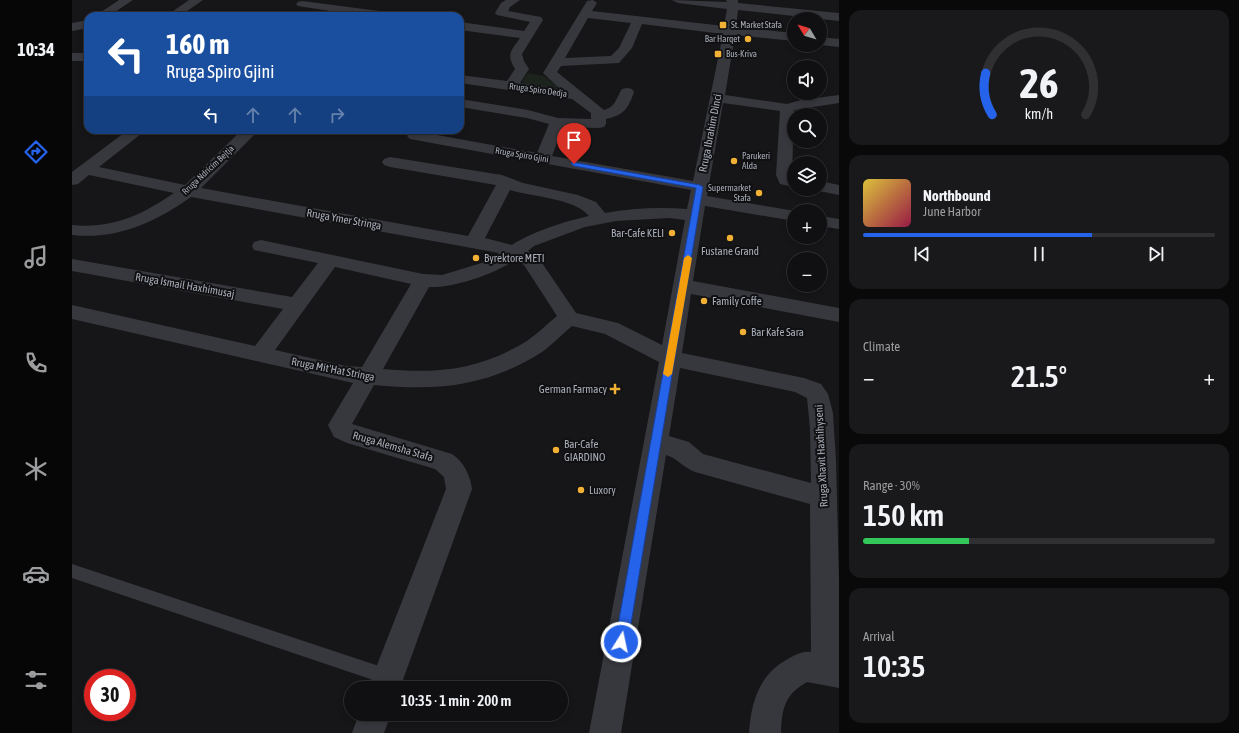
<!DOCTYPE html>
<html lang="en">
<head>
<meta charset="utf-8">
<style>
  :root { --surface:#101012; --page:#19191b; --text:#f1f3f6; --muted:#9c9d9f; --line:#303032; --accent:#2563eb }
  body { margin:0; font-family:"Asap Condensed",sans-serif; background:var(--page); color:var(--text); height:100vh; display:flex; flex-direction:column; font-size:15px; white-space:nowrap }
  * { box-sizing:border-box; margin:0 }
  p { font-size:13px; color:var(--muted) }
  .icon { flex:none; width:22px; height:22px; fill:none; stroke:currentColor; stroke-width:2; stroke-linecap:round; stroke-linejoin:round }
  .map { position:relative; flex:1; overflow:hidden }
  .details { display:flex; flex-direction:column; gap:10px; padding:10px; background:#09090a; width:400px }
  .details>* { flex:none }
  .top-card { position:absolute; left:12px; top:12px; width:380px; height:122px; border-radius:12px; box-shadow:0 2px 6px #0003,0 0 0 1px var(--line); background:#1a4fa0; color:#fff; overflow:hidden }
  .needle { width:26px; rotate:308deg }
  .tools { position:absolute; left:715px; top:12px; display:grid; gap:8px }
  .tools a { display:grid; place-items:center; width:40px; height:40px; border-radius:50%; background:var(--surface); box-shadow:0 2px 6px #0003,0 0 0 1px var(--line); font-size:20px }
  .speed { position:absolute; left:12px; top:669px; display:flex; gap:8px; font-size:20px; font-weight:700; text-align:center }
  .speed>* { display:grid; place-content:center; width:52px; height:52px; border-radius:50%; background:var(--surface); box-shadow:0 2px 6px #0003,0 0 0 1px var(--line); line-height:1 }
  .speed .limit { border:6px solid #d22; background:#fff; color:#111 }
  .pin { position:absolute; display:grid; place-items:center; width:34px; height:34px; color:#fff; margin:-41px -17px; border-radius:50% 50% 50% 0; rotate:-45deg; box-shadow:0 0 4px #0007 }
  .pin .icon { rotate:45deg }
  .me { position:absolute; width:44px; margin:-22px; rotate:10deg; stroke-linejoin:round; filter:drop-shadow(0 0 3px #0008) }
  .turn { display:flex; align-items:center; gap:14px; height:84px; padding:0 16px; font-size:18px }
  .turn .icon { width:52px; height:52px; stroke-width:2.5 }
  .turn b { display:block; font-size:28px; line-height:34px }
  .lanes { display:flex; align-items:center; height:38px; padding:0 16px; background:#0003; justify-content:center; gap:20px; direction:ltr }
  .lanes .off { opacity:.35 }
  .big { font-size:30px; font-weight:600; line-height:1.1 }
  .details .widget { flex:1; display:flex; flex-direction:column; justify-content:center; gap:6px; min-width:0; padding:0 14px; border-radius:12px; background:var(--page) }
  .details .dial { align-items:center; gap:0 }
  .dial svg { height:104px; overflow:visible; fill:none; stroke:var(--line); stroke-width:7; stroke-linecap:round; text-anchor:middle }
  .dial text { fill:var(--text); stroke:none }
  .song { display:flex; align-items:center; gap:12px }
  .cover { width:48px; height:48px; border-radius:6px; background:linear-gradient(135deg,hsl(50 70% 55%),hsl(340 70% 35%)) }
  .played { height:4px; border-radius:2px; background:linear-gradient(90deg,var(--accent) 65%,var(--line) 65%) }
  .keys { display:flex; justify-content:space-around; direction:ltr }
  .heat { display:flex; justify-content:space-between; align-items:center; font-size:22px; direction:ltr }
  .charge { height:6px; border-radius:3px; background:linear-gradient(90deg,#34c759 30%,var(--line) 0) }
  .trip { position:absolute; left:272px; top:681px; width:224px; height:40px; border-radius:20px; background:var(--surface); box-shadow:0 2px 6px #0003,0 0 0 1px var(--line); font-weight:600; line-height:40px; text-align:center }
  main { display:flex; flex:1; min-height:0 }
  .tab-bar { display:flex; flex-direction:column; width:72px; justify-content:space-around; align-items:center; background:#060607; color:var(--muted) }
  .tab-bar .icon { width:28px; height:28px }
  .tab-bar .selected { color:var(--accent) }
  .tab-bar b { font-size:18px; color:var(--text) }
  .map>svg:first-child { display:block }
  .green { fill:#1c231d }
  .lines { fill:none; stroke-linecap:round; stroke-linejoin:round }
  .lane { fill:#37383d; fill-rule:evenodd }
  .street { fill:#37383d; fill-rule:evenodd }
  .route { fill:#2563eb; stroke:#184099 }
  .slow { fill:#f59e0b }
  .poi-dot { fill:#f2b134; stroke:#111113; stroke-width:1.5 }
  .labels { text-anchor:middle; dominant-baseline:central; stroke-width:4; stroke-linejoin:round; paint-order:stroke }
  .far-poi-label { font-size:9px; fill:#a8adb8; stroke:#111113; text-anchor:start }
  .far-street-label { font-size:9px; fill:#a8adb8; stroke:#111113 }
  .street-label { font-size:11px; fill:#a8adb8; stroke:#111113 }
  .poi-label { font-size:11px; fill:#a8adb8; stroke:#111113; text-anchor:start }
</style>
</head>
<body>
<main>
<nav class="tab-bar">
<b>10:34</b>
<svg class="icon selected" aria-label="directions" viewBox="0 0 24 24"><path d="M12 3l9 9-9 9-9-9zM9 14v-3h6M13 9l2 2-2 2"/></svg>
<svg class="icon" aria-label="music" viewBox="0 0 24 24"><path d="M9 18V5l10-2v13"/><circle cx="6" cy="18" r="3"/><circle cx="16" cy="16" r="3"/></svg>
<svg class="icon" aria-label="phone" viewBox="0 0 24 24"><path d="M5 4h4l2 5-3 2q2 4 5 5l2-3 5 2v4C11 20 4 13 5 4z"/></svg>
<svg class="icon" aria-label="climate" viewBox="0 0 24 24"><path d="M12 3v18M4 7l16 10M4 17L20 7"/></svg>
<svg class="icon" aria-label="car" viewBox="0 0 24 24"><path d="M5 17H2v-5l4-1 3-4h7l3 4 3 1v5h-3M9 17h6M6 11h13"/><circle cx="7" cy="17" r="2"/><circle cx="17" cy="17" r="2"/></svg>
<svg class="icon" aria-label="filters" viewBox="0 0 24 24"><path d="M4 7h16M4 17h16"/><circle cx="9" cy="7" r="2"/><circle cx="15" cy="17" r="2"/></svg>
</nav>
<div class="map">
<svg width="767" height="733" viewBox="0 0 767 733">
  <rect width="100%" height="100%" fill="#161618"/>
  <path class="green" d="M456,73L472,76L486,87L482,88L453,84L450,81Z"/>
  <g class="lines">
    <path class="lane" d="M0,564L316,669L321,672L324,677L321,682L316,685L0,578Z"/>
    <path class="street" d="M47,0H61L37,16H23Z
      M117,0H131L108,16H94Z
      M434,0H448L438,7L436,11L469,17L471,20L450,54L452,61L457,69L448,83L488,89L471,73L515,1L521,0L525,3L520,11L652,26L655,9L606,3L600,0L655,2L654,0H666V3L767,13V21L666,10L664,27L722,33V41L663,35L653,95L715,104L729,100L767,95V103L722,110L720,175L722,177V187L708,184L704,175L708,111L651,103L635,196L723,211L722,221L633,206L621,281L767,308V322L619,294L610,353L732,378L749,384L756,394L761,413L764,461L767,579V688L735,682C712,695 710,709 709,733H677C679,703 687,674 716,659C723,655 731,651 739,652L738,504L623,472C612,468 605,458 594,455L549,733H517L587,362L533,334L500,326C490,334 480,345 470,352C415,387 365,391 302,385L280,424L380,454C392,462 398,475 400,489L328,688H296L374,489L372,477L363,469L275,443L262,437L256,425L281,383L0,319V305L183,346L211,309L0,271V259L220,297L246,263L182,250L180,246L182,242L189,240L351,274L370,275L413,262L427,253L119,197C84,222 45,240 0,235V225C40,229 70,215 102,193L17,175L6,184L0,185V172L56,130H74L27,167L113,185L170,130H187L129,188L396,236L424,185L318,167L312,165L310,162L312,159L318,157L430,175L451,183L506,195L524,202L533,213C560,208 589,207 615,209L619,190L338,139L335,136L338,133L343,131L465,153L477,124L455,118L388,107V99L456,110L486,118L519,119V113L500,99L388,83V75L435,81L443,69C434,54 439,51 448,38L388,30V22L452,31L458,22L425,15L423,13L429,3ZM516,18L559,23L547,48L539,56L493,58ZM570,24L651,34L621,181L480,156L491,127L527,128L532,127L534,124V119C552,115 556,109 562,92L560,89L555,88L550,89C544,98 544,107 532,110L485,72L489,66L547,63L560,48ZM438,190C461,197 502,198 517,216C494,221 459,232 440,245L413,238ZM597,218L613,220L590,345L546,323L504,313L466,257L456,251L462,246L513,227L544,221ZM443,260L452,265L485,316C475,324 465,334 455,341C407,370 366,374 311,369L357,287C382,288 422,274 443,260ZM263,267L339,284L290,367L274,366L203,350ZM608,368L723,392L735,398L738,428L739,483L631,454L617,442L597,436Z
      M230,1L315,12L319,14L321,16H290L226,6L224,4L226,2Z
      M16,20V28L0,31V23Z
      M748,37L767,39V47L748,45Z
      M0,53H16V61H0Z
      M748,181L767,185V195L742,190L748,189Z
      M748,216L767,219V229L748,226Z
      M287,714H319L312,733H280Z"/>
  </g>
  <path class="route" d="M500,162L628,185L631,187L556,642L554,646L549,648L545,646L543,642L624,188L502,166L499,164Z"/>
  <path class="slow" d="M616,255L620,258L600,374L596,377L591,374L612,258Z"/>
  <g class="poi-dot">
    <rect x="647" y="21" width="8" height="8" rx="2"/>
    <circle cx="676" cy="39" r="4"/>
    <rect x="642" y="50" width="8" height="8" rx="2"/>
    <circle cx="662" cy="161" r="4"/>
    <circle cx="687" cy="193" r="4"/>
    <circle cx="600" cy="233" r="4"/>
    <circle cx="658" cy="238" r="4"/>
    <circle cx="404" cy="258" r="4"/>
    <circle cx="632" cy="301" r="4"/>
    <circle cx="671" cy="332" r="4"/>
    <path d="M541 383h4v4h4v4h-4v4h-4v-4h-4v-4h4z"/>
    <circle cx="484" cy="450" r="4"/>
    <circle cx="509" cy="490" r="4"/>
  </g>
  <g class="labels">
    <g class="far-poi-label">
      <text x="659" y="25">St. Market Stafa</text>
      <text x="668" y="39" text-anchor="end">Bar Harqet</text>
      <text x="654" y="54">Bus-Kriva</text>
      <text x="670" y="156">Parukeri<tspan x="670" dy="10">Alda</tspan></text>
      <text x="679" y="188" text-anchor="end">Supermarket<tspan x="679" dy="10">Stafa</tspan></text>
    </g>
    <g class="far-street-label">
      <text transform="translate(466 90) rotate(8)">Rruga Spiro Dedja</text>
      <text transform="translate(450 155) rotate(10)">Rruga Spiro Gjini</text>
      <text transform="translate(136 170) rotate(-43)">Rruga Ndricim Bejtja</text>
    </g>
    <g class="street-label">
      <text transform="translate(638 133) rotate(-79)">Rruga Ibrahim Dinci</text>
      <text transform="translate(272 219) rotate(10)">Rruga Ymer Stringa</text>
      <text transform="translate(113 285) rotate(10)">Rruga Ismail Haxhimusaj</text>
      <text transform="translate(261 369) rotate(11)">Rruga Mit'Hat Stringa</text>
      <text transform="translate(321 446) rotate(16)">Rruga Alemsha Stafa</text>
      <text transform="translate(749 456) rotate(-93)">Rruga Xhavit Haxhihyseni</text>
    </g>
    <g class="poi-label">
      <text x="592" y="233" text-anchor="end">Bar-Cafe KELI</text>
      <text x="658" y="251" text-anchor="middle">Fustane Grand</text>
      <text x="412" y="258">Byrektore METI</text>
      <text x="640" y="301">Family Coffe</text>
      <text x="679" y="332">Bar Kafe Sara</text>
      <text x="535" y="389" text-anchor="end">German Farmacy</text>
      <text x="492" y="444">Bar-Cafe<tspan x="492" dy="13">GIARDINO</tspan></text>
      <text x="517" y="490">Luxory</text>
    </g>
  </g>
</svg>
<div class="tools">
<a><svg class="needle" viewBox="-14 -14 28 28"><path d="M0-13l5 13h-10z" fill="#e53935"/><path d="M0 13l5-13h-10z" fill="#9c9d9f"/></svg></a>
<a><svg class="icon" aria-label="sound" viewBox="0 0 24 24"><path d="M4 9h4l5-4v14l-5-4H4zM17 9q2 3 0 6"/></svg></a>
<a><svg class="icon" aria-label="search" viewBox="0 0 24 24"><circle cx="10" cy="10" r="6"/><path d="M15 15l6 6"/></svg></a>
<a><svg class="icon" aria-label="layers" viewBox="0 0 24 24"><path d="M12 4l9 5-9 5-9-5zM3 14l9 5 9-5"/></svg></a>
<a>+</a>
<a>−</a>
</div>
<div class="speed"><div class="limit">30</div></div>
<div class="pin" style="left:502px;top:164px;background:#d93025"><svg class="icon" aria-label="arrive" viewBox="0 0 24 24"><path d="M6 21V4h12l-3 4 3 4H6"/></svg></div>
<svg class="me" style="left:549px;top:642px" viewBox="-20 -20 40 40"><circle r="17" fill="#2563eb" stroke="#fff" stroke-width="3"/><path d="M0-11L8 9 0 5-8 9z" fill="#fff"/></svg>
<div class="trip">10:35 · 1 min · 200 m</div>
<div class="top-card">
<div class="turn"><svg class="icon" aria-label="left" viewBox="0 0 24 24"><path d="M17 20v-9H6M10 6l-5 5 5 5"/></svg><div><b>160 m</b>Rruga Spiro Gjini</div></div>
<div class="lanes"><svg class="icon" aria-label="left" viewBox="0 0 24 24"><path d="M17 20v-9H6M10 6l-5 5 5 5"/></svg><svg class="icon off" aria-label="ahead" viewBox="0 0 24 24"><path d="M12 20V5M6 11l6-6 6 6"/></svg><svg class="icon off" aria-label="ahead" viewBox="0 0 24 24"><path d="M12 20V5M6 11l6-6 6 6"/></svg><svg class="icon off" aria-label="right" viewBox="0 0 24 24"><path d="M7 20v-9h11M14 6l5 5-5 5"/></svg></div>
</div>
</div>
<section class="details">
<div class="widget dial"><svg viewBox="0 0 100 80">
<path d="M14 69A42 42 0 1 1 86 69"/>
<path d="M14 69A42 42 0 0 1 9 37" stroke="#2563eb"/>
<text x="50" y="56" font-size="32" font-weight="700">26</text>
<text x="50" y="72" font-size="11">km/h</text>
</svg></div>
<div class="widget">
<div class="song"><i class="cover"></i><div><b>Northbound</b><p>June Harbor</p></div></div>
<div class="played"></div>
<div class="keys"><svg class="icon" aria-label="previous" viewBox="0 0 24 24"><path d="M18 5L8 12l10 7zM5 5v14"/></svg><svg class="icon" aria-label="pause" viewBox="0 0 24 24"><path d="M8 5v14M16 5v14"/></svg><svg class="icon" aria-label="next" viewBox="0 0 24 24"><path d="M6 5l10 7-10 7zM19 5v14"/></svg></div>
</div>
<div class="widget"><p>Climate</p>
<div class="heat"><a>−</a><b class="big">21.5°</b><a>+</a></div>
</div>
<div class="widget"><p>Range · 30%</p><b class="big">150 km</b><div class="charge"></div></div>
<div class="widget"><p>Arrival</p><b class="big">10:35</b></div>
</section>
</main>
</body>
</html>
